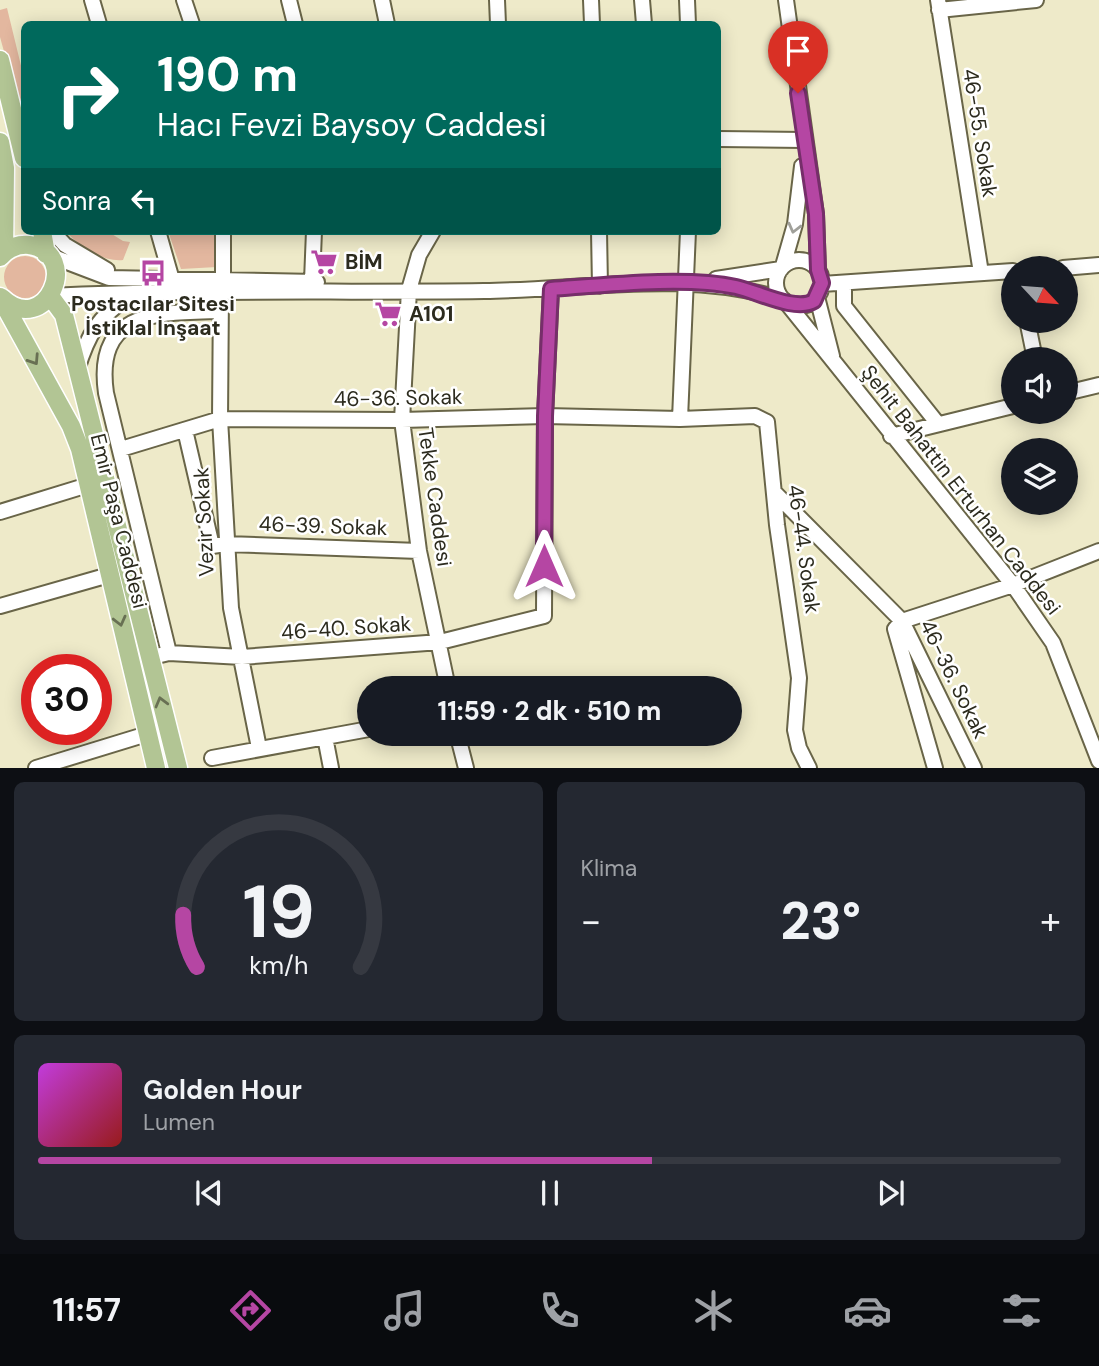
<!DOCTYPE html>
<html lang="tr">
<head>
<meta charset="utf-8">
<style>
  :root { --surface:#171b24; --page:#242831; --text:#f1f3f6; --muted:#9ea1a6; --line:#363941; --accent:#b546a3 }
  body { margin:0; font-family:"DM Sans",sans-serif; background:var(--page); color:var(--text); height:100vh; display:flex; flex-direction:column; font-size:26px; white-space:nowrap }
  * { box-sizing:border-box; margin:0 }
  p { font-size:23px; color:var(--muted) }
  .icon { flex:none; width:38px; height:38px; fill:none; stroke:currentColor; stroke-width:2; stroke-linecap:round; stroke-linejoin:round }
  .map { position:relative; height:768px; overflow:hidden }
  .side { display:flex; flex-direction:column; gap:14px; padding:14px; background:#0d0f14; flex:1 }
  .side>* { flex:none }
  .hud { position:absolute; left:21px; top:21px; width:700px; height:214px; border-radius:10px; box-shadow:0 4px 18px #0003; background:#00695c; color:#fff; overflow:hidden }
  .needle { width:46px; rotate:116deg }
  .fabs { position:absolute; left:1001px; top:256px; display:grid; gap:14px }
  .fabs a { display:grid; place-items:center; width:77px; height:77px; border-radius:50%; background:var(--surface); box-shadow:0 4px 18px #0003; font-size:35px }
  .speed { position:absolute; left:21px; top:654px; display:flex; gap:14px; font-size:35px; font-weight:700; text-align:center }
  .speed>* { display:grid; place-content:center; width:91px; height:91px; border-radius:50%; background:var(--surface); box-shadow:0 4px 18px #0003; line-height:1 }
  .speed .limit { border:10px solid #d22; background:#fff; color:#111 }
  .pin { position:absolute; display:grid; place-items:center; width:60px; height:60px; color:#fff; margin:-72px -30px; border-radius:50% 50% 50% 0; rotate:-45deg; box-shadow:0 0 7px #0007 }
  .pin .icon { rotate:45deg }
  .me { position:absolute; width:77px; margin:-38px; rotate:0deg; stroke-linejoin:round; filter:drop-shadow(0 0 5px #0008) }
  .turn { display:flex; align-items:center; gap:24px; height:147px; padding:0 21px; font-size:32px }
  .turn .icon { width:91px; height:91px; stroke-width:2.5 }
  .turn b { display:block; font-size:49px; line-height:60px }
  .then { display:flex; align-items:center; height:66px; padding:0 21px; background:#0003; gap:14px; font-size:26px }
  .big { font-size:52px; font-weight:800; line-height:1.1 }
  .side .widget { flex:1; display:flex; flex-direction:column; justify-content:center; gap:10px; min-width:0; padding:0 24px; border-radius:10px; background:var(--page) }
  .side .dial { align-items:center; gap:0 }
  .dial svg { height:182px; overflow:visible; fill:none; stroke:var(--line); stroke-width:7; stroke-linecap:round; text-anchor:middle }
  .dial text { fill:var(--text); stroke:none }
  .song { display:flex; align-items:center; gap:21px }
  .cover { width:84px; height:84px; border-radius:10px; background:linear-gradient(135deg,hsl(290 70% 55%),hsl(0 70% 35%)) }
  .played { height:7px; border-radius:4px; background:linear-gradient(90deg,var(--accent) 60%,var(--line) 60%) }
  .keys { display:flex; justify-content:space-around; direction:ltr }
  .heat { display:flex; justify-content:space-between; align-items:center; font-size:38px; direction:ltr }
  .side .tiles { flex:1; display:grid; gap:14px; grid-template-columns:1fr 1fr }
  .widget:last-child { grid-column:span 2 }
  .trip { position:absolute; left:357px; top:676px; width:385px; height:70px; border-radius:35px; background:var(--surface); box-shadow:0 4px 18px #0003; font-weight:800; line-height:70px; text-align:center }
  .tabs { display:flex; height:112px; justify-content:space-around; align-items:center; background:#090b0e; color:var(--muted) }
  .tabs .icon { width:49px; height:49px }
  .tabs .on { color:var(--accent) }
  .tabs b { font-size:32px; color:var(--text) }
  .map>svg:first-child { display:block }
  .green { fill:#e3b79f }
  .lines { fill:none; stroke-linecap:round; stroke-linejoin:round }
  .minor-casing { stroke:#696548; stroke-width:18 }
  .major-casing { stroke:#fff; stroke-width:21 }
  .minor { stroke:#fff; stroke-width:14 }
  .major { stroke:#b2c594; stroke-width:18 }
  .oneway { stroke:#a0a09a }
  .oneway2 { stroke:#687053 }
  .route-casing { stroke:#762e6a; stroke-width:18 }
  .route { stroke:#b546a3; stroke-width:12 }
  .labels { text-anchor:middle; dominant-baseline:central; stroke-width:5; stroke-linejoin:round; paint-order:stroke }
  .street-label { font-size:21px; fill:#2c2b1e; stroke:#fff }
  .poi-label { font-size:21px; font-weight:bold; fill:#2c2b1e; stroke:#fff; text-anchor:start }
</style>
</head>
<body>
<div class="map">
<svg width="1099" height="768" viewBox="0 0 1099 768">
  <rect width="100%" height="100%" fill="#eeeac9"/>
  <path class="green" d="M7,8L24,78V124L0,37V10Z
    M65,231H107L123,241L130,242L123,260C101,262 80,246 65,231Z
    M168,231H216L217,267L181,269Z
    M4 277a21 21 0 1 1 42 0a21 21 0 1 1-42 0Z"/>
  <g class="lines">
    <g class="minor-casing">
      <path id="minor" d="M92,0L99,24
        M184,0L192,24
        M289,0L295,24
        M382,0L387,24
        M497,0L498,24
        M591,0L592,24
        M642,0L644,24
        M687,0L688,24
        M786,0L816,214L818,270
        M938,0L981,273
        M939,10L1036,0
        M718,139L804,140
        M52,231L65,245L107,270
        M158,231L172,280
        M223,231V280
        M433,231L419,255L409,290L402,420L419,551L448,688
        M599,231L600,286
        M46,254L109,278L317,282
        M776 283a23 23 0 1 1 46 0a23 23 0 1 1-46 0Z
        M783,266L795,224L802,166
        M1063,268L1099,265
        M716,279L781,269
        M312,281L314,231
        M844,283V306L938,424
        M822,284L1013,271
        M221,291L220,419L231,608L259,748
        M50,296C194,289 339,293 484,291C583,290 688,269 784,300
        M817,297L832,356
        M786,302L1013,585L1053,643L1099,761
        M1027,320L1035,359
        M77,370C88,334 98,317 130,296
        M1066,393L1099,385
        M680,419L688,231
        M185,430L212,546L226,544L419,551
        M891,436L1013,406
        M121,449L220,419L402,420L545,416L680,419L755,416L767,422L777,525L799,678L795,730L799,748L809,768
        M775,493L902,621L974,768
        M0,512L88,485
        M0,606L109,575
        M169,653L106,393C94,309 159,313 221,311
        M148,658L169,653L242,657L440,642L544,616L545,416L551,289
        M457,733L466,768
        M325,737L331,768
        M212,758L369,729
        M36,768L147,734
        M935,768L895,629L902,621L1013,585L1099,551"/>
    </g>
    <g class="major-casing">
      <path id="major" d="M0,60L24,158
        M0,142L5,168L4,253
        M42,231L46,254
        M0,257C7,249 17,244 29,245C83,253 46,339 2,298
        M50,296L64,315L178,768
        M0,297L71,426L80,449L156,768"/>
    </g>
    <use href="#minor" class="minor"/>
    <use href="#major" class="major"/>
  </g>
  <defs><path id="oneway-chevron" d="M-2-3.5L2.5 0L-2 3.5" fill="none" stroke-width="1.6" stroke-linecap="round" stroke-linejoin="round" transform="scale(1.75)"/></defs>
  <use class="oneway" href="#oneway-chevron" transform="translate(794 228) rotate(104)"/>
  <g class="oneway2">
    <use href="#oneway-chevron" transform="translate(34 360) rotate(57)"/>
    <use href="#oneway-chevron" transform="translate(120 621) rotate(76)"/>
    <use href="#oneway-chevron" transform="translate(161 702) rotate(-105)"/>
  </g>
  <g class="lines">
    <g class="route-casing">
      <path id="route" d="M544,566L545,416L551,289C605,285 685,276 736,287C758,292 796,312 814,301L822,283L818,270L816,214L798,93"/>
    </g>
    <use href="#route" class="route"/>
  </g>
  <defs>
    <g id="supermarket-bare" transform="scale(2.1)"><path d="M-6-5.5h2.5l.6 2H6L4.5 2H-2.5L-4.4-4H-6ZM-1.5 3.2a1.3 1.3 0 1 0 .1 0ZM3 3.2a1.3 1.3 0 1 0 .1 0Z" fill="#b546a3" stroke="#fff" stroke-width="2.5" paint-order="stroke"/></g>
    <g id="bus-bare" transform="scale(2.1)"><path d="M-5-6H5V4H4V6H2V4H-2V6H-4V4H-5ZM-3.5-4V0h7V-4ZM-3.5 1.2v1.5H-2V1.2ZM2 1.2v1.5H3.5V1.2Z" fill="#b546a3" stroke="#fff" stroke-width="2.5" paint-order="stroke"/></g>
  </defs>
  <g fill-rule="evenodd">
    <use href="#supermarket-bare" x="324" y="262"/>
    <use href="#bus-bare" x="153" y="273"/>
    <use href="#supermarket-bare" x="388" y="314"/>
  </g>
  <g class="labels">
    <g class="street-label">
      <text transform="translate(980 133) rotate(81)">46-55. Sokak</text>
      <text transform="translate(398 398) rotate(-1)">46-36. Sokak</text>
      <text transform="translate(961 490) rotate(52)">Şehit Bahattin Erturhan Caddesi</text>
      <text transform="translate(435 497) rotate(82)">Tekke Caddesi</text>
      <text transform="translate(119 521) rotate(76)">Emir Paşa Caddesi</text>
      <text transform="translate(204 522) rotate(-93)">Vezir Sokak</text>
      <text transform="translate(323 526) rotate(2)">46-39. Sokak</text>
      <text transform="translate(804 549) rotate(82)">46-44. Sokak</text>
      <text transform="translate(346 628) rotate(-4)">46-40. Sokak</text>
      <text transform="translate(954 679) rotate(64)">46-36. Sokak</text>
    </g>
    <g class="poi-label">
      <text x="345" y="262">BİM</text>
      <text x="153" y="304" text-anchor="middle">Postacılar Sitesi<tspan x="153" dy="24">İstiklal İnşaat</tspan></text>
      <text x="409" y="314">A101</text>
    </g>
  </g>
</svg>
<div class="fabs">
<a><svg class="needle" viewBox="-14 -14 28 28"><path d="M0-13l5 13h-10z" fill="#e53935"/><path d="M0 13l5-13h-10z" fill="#9ea1a6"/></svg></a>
<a><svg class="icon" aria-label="sound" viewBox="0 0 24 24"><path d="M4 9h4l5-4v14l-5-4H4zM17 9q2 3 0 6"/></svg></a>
<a><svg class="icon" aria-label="layers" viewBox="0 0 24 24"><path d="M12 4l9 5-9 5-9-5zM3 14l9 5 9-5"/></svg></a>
</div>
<div class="speed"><div class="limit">30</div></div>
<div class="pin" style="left:798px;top:93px;background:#d93025"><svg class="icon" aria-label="arrive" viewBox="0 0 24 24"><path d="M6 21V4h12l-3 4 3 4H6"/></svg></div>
<svg class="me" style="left:544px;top:566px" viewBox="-20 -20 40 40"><path d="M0-17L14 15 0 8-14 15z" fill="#b546a3" stroke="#fff" stroke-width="4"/></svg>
<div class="trip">11:59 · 2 dk · 510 m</div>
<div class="hud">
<div class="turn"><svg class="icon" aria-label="right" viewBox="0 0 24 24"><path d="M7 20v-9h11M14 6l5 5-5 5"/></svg><div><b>190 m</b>Hacı Fevzi Baysoy Caddesi</div></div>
<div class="then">Sonra<svg class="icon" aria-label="left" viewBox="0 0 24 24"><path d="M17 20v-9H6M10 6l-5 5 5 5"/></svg></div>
</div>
</div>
<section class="side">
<div class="tiles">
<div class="widget dial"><svg viewBox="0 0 100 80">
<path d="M14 69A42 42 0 1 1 86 69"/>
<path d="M14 69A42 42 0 0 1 8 46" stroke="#b546a3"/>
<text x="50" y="56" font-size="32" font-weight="700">19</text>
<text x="50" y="72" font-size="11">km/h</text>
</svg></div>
<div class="widget"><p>Klima</p>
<div class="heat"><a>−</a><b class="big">23°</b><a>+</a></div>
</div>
<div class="widget">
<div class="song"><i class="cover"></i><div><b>Golden Hour</b><p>Lumen</p></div></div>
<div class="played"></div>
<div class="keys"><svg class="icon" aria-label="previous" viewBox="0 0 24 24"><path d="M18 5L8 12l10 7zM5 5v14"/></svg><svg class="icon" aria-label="pause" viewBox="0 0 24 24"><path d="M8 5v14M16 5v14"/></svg><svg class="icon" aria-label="next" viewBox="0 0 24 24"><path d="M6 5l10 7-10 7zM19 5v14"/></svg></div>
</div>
</div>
</section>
<nav class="tabs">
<b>11:57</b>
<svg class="icon on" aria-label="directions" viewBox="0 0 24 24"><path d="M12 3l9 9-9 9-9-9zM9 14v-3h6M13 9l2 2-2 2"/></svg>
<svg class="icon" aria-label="music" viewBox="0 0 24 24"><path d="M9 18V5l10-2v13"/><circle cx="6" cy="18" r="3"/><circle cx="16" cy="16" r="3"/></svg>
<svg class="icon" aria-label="phone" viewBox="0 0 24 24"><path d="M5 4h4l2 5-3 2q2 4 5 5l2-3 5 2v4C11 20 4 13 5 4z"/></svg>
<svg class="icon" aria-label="climate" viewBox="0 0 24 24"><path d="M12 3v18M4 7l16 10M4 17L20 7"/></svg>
<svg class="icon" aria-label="car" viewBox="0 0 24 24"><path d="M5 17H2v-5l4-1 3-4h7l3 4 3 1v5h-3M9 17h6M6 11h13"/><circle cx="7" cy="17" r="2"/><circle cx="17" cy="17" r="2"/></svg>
<svg class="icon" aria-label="filters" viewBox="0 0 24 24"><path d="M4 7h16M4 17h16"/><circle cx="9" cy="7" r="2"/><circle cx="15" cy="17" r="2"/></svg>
</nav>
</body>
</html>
